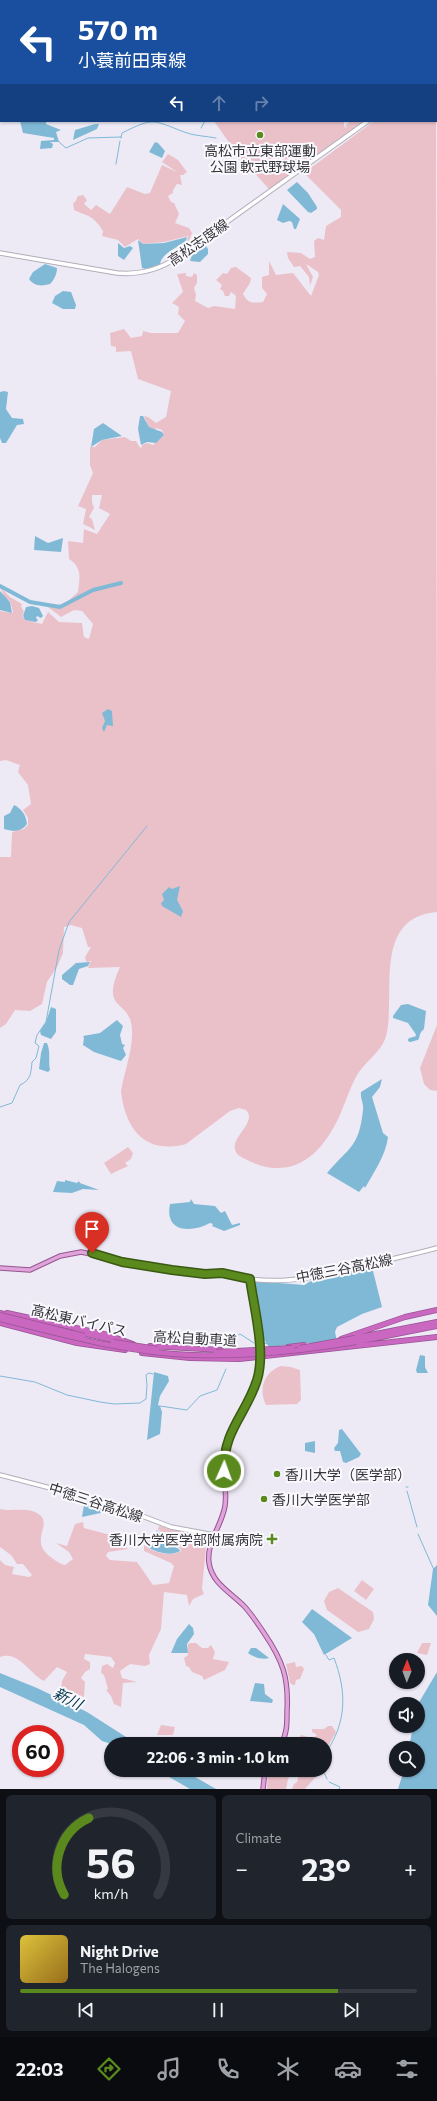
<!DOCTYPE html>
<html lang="en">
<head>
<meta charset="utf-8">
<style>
  :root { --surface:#171b24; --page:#20242c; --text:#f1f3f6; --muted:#9ea1a6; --line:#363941; --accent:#5a891d }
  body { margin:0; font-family:Commissioner,"Noto Sans JP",sans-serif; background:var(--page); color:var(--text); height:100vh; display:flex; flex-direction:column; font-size:15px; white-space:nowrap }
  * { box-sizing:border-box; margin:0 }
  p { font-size:13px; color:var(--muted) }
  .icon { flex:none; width:22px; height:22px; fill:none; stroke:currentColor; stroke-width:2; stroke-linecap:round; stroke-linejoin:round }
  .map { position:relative; height:1789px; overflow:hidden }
  .side { display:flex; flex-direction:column; gap:6px; padding:6px; background:#0d0f14; flex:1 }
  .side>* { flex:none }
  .guide { position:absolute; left:0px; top:0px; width:437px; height:122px; box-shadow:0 1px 3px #0004; background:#1a4fa0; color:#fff; overflow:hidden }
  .needle { width:26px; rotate:1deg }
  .buttons { position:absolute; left:389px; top:1653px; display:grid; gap:8px }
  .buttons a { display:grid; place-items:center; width:36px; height:36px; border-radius:50%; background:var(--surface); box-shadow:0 1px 3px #0004; font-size:20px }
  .speed { position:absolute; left:12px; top:1725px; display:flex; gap:8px; font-size:20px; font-weight:700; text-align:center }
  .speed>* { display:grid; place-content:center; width:52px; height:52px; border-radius:50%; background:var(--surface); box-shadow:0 1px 3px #0004; line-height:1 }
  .speed .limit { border:6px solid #d22; background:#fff; color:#111 }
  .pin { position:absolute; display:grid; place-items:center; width:34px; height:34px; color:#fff; margin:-41px -17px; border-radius:50% 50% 50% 0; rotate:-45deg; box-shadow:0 0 4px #0007 }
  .pin .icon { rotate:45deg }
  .me { position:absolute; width:44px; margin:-22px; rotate:2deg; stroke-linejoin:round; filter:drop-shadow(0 0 3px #0008) }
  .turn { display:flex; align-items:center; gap:14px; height:84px; padding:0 12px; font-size:18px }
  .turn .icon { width:52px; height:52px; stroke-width:2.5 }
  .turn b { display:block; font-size:28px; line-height:34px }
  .lanes { display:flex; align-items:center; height:38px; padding:0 12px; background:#0003; justify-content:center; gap:20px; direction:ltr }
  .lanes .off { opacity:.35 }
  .big { font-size:30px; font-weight:700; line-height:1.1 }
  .side .card { flex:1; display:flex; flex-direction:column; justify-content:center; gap:6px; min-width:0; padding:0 14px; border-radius:6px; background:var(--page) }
  .side .dial { align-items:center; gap:0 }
  .dial svg { height:104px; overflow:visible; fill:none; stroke:var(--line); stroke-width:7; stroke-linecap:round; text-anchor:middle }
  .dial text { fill:var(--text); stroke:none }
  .song { display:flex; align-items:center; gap:12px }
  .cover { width:48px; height:48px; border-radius:6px; background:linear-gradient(135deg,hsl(50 70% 55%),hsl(40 70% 35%)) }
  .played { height:4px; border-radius:2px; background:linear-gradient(90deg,var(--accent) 80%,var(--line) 80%) }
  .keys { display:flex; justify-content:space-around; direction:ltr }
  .heat { display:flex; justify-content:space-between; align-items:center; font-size:22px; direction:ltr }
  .side .tiles { flex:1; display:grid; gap:6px; grid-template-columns:1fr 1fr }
  .card:last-child { grid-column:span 2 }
  .trip { position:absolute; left:104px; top:1737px; width:228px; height:40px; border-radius:20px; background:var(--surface); box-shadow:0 1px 3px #0004; font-weight:700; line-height:40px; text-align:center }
  .dock { display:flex; height:64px; justify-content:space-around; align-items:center; background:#090b0e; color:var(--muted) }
  .dock .icon { width:28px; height:28px }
  .dock .on { color:var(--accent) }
  .dock b { font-size:18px; color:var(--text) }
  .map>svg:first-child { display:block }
  .green { fill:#ebc1c9 }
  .water { fill:#80b9d6 }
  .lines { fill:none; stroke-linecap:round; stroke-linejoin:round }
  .stream { stroke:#80b9d6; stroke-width:1 }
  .river { stroke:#80b9d6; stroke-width:4 }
  .secondary-casing { stroke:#b1aeb9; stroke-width:5.5 }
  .primary-casing { stroke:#965591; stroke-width:5.5 }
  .highway-casing { stroke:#965591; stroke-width:6 }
  .secondary { stroke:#fff; stroke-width:3.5 }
  .primary { stroke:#dfa4da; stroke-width:3.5 }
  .highway { stroke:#ca67c1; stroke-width:4.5 }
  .highway-bridge-casing { stroke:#965591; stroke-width:6; stroke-linecap:butt }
  .highway-bridge { stroke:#ca67c1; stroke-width:4.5 }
  .route-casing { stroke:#3a5913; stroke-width:10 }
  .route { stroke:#5a891d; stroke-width:7 }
  .poi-dot { fill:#5a891d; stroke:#faf9fe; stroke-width:1.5 }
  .labels { text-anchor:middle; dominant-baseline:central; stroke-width:4; stroke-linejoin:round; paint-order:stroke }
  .poi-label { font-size:14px; fill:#353438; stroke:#faf9fe; text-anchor:start }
  .street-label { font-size:14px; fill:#353438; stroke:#faf9fe }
  .water-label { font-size:15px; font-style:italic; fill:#013549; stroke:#faf9fe }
</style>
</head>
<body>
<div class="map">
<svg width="437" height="1789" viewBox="0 0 437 1789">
  <rect width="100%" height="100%" fill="#edeaf6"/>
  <path class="green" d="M180,0H370L183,1Z
    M436,91L437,912C371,918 397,995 386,1036C382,1052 363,1063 356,1077C349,1090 345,1104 339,1117C318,1162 285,1184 238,1155C224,1139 259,1124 246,1110L239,1108L230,1111L186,1144C145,1155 125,1129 121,1091C124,1072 133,1050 132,1030C131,998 99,1013 120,967L88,968L91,961L86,962L85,957L91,947H88L82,928L71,925L64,927L63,953L57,967L47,982L42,1004L30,1011L15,1010L6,1024L0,1028V857H11L12,832L24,829L28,825V818L23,810L31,804L28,785L18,772L20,765L6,760L0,761V611L13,613V612L10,601L4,596L0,587L10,597L22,604L21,606L24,612L22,616L25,620L42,624L48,612L59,622L82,623L84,637L89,639L93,624L82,611L74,610L61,617L48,607L66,603L78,592C80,578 82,567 69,559L68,541L83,543L84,529L97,534L110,514L99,508L102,495H92V502L94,508L89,517L92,519L95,530L83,524L86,509L78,506L93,473L90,465V447H95L102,440L125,437L131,441H136L141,449L142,445L147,443L153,445L164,435L162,430L156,428L155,430L149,427L144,416L148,417L156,423L166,417L171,391L138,379L131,351L116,352V347L111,346L110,333L124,329L131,338L142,336L143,331L151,333H178L185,321L178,314L179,307L172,303L183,292L177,274L186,273V276L192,277L194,273L197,275V283L194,288L196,295L195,301L208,308L214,306L235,309L236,296L231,292L229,296H225L223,291L220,289L222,285L216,280L223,273L227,274L231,268L236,267L251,278L250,283L243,294C248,304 253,303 263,302L267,294L262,288V277L269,275V261L276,275L293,273L311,296L319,275L318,272L306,264L313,277L310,286L309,277L300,266L294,267L288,258L287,252L301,253L310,259L315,257L314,241L318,238L324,240L326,226L341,217V210L304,173L374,121H436Z
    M214,121H349L344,122V126L346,128L352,126L347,128L345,126L350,121H364L357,127L354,126L356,128L269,189L237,154Z
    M168,154L178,160L187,172L183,175H180L182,185L177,184L173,190V193L168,196L171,202L174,203L179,214L175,223L189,228L192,233L189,241H187L188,236L164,242L143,244L138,239L125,247L118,240L102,236L103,231C93,215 89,217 74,210L73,203L75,202L78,196L83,195L87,200L84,204L91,210L96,205L110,214L127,187L145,194L150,193L162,165L177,172L162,162Z
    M437,1025V1091L430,1090L424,1084L420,1068Z
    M128,1147L133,1153L131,1159L125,1163L128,1166L111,1174L104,1163Z
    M281,1366L291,1367L300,1370L301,1400L297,1404L266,1405C258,1389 264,1372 281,1366Z
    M0,1509C11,1512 25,1507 37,1513C56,1524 26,1540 52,1558C56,1561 60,1564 65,1565L73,1559L69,1552L56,1543L67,1546L75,1524L83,1522L84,1528L114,1536L115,1542L128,1549L108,1552L106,1556L110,1560L137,1562L153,1585L169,1583L174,1566L171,1563L144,1551V1545C154,1553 170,1557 181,1551L180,1548L174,1546L158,1529L159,1526L182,1532L179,1541L206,1548L202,1589L204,1594L193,1599L189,1606L187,1595L164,1592L161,1629L149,1655L150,1664L145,1666L130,1664L120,1671L122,1678L137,1682L123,1683L121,1707L114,1704L111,1696L106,1690L108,1689L104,1675L101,1673L102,1666L107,1664L113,1668L115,1663L111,1657L85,1654L84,1659L90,1662V1669L85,1672L81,1678L85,1682L84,1697L66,1689H61L62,1681L67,1672L57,1667L44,1681C29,1673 18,1650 0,1657V1560L5,1565L14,1567L12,1574L29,1577L32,1575L23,1564H17L11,1555L0,1547Z
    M362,1580L374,1589L366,1600L354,1591Z
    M338,1588L373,1612L374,1619L369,1629L358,1632L327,1610L324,1601L329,1592Z
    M191,1643H196L202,1648H208L211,1645L215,1652L213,1659L229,1662L225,1670L204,1680L202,1676L192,1672L189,1667L186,1666L184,1658L188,1655V1644Z
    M422,1643H431L427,1655L417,1653Z
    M295,1662L296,1667L302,1666L304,1669L300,1679L296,1680L295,1685H293L290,1683L286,1664Z
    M161,1725L175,1727L173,1735H157Z
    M328,1726H332L336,1732L325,1752V1744H304L296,1741L301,1735L313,1738L317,1735L312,1732V1729H324Z
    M268,1770H294L288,1779L286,1789H267Z
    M300,1770H321V1771L305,1789H292L294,1784L297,1782Z"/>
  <path class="water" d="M20,121H46V124L61,130L56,132L59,142H50L53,144L52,148L40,149L41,141L54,140V138L23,133Z
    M95,124H99L97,129L73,140L75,130Z
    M155,142L158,143L165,151L162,158L149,152Z
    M297,182L308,193L317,207V209L311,213L308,212L287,190Z
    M283,204L300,219L296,229H294L292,222L289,221L283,223L277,220Z
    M187,237L186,241C178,247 160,254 160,265L146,269L142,268L138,240L143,244L164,243Z
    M118,243L124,248L130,246L133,248L124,260L118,256Z
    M201,245L206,246L208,249V254L200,262L190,261L193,251Z
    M45,264L57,268C57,274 54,280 50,284C42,286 35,287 29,279L33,272Z
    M63,291L71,292L76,305L75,309H63L52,303L55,296Z
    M4,391L8,392L6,409L12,418L23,419L24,424L17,425L6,443H2L0,438V392Z
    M140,416H143L149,427L162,432L164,435L156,443L147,442L141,445L138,429Z
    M103,423L122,436L102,440L91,447L94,429Z
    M35,536L48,543L63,538L61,552L34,550Z
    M0,591L10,602L12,613L0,610Z
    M32,606L39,608L43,616L41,618L37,616L36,618L38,620L36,622L25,620L23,616L26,607Z
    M108,709L112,711L113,726L107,725L104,732L102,728L105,721L102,713Z
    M14,805C22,809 26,815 27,824C21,832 14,832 4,829V816L10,813Z
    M180,886L177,900L183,911L181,917L162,906L161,903L164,900L162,894L169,887L172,889Z
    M90,962L88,966L79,969L73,985H70L62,979V975L76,963Z
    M408,1004L426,1011L424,1029L417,1036L408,1023L393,1018V1016L401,1005Z
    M51,1007L56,1009V1032L51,1039L41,1035L40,1031L46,1022Z
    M117,1020L123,1026L120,1035L122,1044L125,1045L123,1048L126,1055L121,1061L94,1052L83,1045L84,1038L83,1036L100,1033Z
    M44,1043H47C51,1052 48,1061 50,1070L48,1072L39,1069L41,1053Z
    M382,1079L380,1087L372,1097L383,1133L388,1137C386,1155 374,1172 365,1188L364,1186L359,1192L327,1173C349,1147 359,1148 363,1110C364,1103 360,1099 361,1092Z
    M65,1180L77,1183L79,1181L80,1183L99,1190L83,1189L72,1193L53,1192L57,1181L65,1182Z
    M191,1199L194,1204L215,1206L221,1213L225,1211L232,1225L240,1223V1225L224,1231L212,1226L213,1224L210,1223C192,1233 164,1233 170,1204L190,1202Z
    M372,1267L382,1307L362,1314L337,1327L335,1332L337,1341L317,1345L308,1343L269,1347L263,1338L254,1281L304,1285L316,1278Z
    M420,1355L425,1356V1367L428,1373H417L416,1370Z
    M154,1372L168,1376L169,1381L160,1396L158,1405L160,1406L162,1412L160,1434L147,1440Z
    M342,1429L361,1454L359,1457L346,1463L343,1462L340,1451H335L334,1448L338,1443L339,1430Z
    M315,1441V1453L305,1451V1443Z
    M85,1499L106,1508L105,1512L82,1517Z
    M157,1530L173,1546L179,1549L180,1551C170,1557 155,1552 146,1546Z
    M437,1565V1616L428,1605L433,1569Z
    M312,1609L352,1638L324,1655L314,1634L302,1622Z
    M189,1624L193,1628L194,1634L187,1644L188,1653H171L177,1639Z
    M251,1648H256L269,1658C263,1660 253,1657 248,1653Z
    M437,1672V1789H398L404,1770H418V1748H409L413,1726H418V1704Z
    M0,1673L37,1688L87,1712L137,1744H111L102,1741L84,1725L0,1687Z
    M255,1683L264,1684L265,1694L273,1700L272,1703L250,1701Z
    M157,1770H183L216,1789H190Z"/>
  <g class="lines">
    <path class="stream" d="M201,128L205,121
      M121,138L122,133C154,117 153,120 184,132C194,136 206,136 216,138
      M58,141L66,148L88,138L121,137
      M116,164L120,141
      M0,1107L12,1103L20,1085C31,1080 31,1073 32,1062L36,1058L39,1046L35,1043L37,1035L46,1022L59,950L69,922L147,826
      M226,1342L240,1334L254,1343
      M264,1343L268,1344
      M0,1376L35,1382L67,1395L100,1402L114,1404L140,1403L146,1399L147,1385L146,1375L149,1373L153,1374
      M160,1406L187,1410L200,1396L217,1390L226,1369
      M406,1487H408
      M407,1491L417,1527
      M418,1534L434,1570
      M325,1754C347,1723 347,1692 334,1658L329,1660L326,1655
      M323,1770L327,1779
      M329,1782L340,1787L339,1789"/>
    <path class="river" d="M0,586L30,602L60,607L93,590L121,583
      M410,1040L417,1038L419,1031"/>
    <g class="secondary-casing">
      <path id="secondary" d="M436,87H437
        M0,253L117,273C140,275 159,270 178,257L368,121
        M250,1279C291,1285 335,1273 374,1263C395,1258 416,1254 437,1248
        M0,1475L108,1503L171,1527L214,1535"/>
    </g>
    <g class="primary-casing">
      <path id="primary" d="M0,1268L30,1270L60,1256L81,1252L172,1270L205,1274L222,1273L250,1279C255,1311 267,1356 255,1386C247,1407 231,1424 225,1446C220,1466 228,1486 225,1506C222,1525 206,1543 209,1563C212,1584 232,1593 245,1607C252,1615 258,1624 264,1633C283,1661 289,1678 287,1712C287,1724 287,1734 281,1744
        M263,1789L265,1770"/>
    </g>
    <g class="highway-casing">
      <path id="highway" d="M0,1313L8,1315
        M7,1313L108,1335L133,1344
        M0,1323L77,1343L125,1350
        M74,1331L117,1341
        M355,1338L437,1322
        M341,1339L405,1317L437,1310
        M356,1342L437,1326
        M150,1346L221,1350
        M288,1347L304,1345
        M142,1353L190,1358L239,1359L437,1337"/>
    </g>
    <use href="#secondary" class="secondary"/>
    <use href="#primary" class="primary"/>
    <use href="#highway" class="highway"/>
    <g class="highway-bridge-casing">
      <path id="highway-bridge" d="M0,1315L84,1336
        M0,1319C63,1335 128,1353 193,1355C248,1357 302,1351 356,1342
        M113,1342L157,1349
        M300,1348L355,1338
        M216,1352L292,1348"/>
    </g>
    <use href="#highway-bridge" class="highway-bridge"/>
  </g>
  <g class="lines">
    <g class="route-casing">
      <path id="route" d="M92,1253L122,1262L172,1270L205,1274L222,1273L250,1279C254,1308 266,1352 257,1380C246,1415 223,1430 224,1471"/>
    </g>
    <use href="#route" class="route"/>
  </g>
  <g class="poi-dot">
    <circle cx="260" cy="135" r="4"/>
    <circle cx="277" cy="1474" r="4"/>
    <circle cx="264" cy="1499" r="4"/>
    <path d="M270 1533h4v4h4v4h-4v4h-4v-4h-4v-4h4z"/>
  </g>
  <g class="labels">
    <g class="poi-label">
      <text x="260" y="150" text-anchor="middle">高松市立東部運動<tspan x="260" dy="16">公園 軟式野球場</tspan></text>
      <text x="285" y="1474">香川大学（医学部）</text>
      <text x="272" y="1499">香川大学医学部</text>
      <text x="263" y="1539" text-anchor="end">香川大学医学部附属病院</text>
    </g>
    <g class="street-label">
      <text transform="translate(198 242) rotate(-35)">高松志度線</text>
      <text transform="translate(344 1268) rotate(-11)">中徳三谷高松線</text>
      <text transform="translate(79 1320) rotate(13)">高松東バイパス</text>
      <text transform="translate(195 1338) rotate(3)">高松自動車道</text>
      <text transform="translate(96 1502) rotate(18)">中徳三谷高松線</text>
    </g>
    <g class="water-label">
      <text transform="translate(68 1698) rotate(27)">新川</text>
    </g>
  </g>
</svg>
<div class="buttons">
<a><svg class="needle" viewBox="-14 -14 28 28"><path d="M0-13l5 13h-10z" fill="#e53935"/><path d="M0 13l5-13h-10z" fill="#9ea1a6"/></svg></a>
<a><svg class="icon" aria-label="sound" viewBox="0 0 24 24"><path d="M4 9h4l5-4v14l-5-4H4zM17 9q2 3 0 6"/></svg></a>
<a><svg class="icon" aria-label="search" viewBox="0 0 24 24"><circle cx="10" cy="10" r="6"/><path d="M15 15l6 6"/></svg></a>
</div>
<div class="speed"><div class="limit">60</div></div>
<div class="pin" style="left:92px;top:1253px;background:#d93025"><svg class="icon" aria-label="arrive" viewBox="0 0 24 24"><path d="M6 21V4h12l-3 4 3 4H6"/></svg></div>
<svg class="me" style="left:224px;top:1471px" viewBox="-20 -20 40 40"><circle r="17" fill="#5a891d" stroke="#fff" stroke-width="3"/><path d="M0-11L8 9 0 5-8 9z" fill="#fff"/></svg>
<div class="trip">22:06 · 3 min · 1.0 km</div>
<div class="guide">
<div class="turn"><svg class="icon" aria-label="left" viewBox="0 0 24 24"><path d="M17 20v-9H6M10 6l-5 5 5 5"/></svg><div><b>570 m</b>小蓑前田東線</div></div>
<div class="lanes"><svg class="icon" aria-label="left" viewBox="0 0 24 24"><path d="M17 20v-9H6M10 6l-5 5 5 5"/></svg><svg class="icon off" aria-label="ahead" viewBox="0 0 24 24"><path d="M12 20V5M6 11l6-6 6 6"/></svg><svg class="icon off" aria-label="right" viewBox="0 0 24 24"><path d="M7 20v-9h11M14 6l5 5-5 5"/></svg></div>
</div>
</div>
<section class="side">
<div class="tiles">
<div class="card dial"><svg viewBox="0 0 100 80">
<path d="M14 69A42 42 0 1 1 86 69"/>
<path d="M14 69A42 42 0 0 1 33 10" stroke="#5a891d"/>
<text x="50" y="56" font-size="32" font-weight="700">56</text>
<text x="50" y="72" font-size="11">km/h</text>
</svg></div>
<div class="card"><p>Climate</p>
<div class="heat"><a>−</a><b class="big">23°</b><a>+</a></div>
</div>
<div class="card">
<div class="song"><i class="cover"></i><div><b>Night Drive</b><p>The Halogens</p></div></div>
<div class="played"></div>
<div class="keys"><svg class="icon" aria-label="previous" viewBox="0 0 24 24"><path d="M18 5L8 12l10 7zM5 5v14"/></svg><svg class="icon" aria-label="pause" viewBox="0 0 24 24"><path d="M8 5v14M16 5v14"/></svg><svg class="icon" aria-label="next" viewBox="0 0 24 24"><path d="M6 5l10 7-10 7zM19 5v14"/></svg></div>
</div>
</div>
</section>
<nav class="dock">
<b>22:03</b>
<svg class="icon on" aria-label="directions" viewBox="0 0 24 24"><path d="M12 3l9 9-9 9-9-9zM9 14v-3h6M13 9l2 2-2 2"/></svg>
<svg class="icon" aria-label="music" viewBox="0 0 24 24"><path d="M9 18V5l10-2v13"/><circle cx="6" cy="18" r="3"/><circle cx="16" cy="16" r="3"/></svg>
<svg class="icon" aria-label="phone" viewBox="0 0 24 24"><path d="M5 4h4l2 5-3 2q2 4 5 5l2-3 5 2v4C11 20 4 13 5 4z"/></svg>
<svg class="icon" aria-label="climate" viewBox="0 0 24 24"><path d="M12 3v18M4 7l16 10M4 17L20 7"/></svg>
<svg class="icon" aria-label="car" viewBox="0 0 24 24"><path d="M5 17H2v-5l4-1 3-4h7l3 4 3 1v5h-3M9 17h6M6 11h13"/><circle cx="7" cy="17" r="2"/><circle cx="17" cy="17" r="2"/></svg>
<svg class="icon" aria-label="filters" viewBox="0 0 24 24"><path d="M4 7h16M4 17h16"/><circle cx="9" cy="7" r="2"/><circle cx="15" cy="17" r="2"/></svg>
</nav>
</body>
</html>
